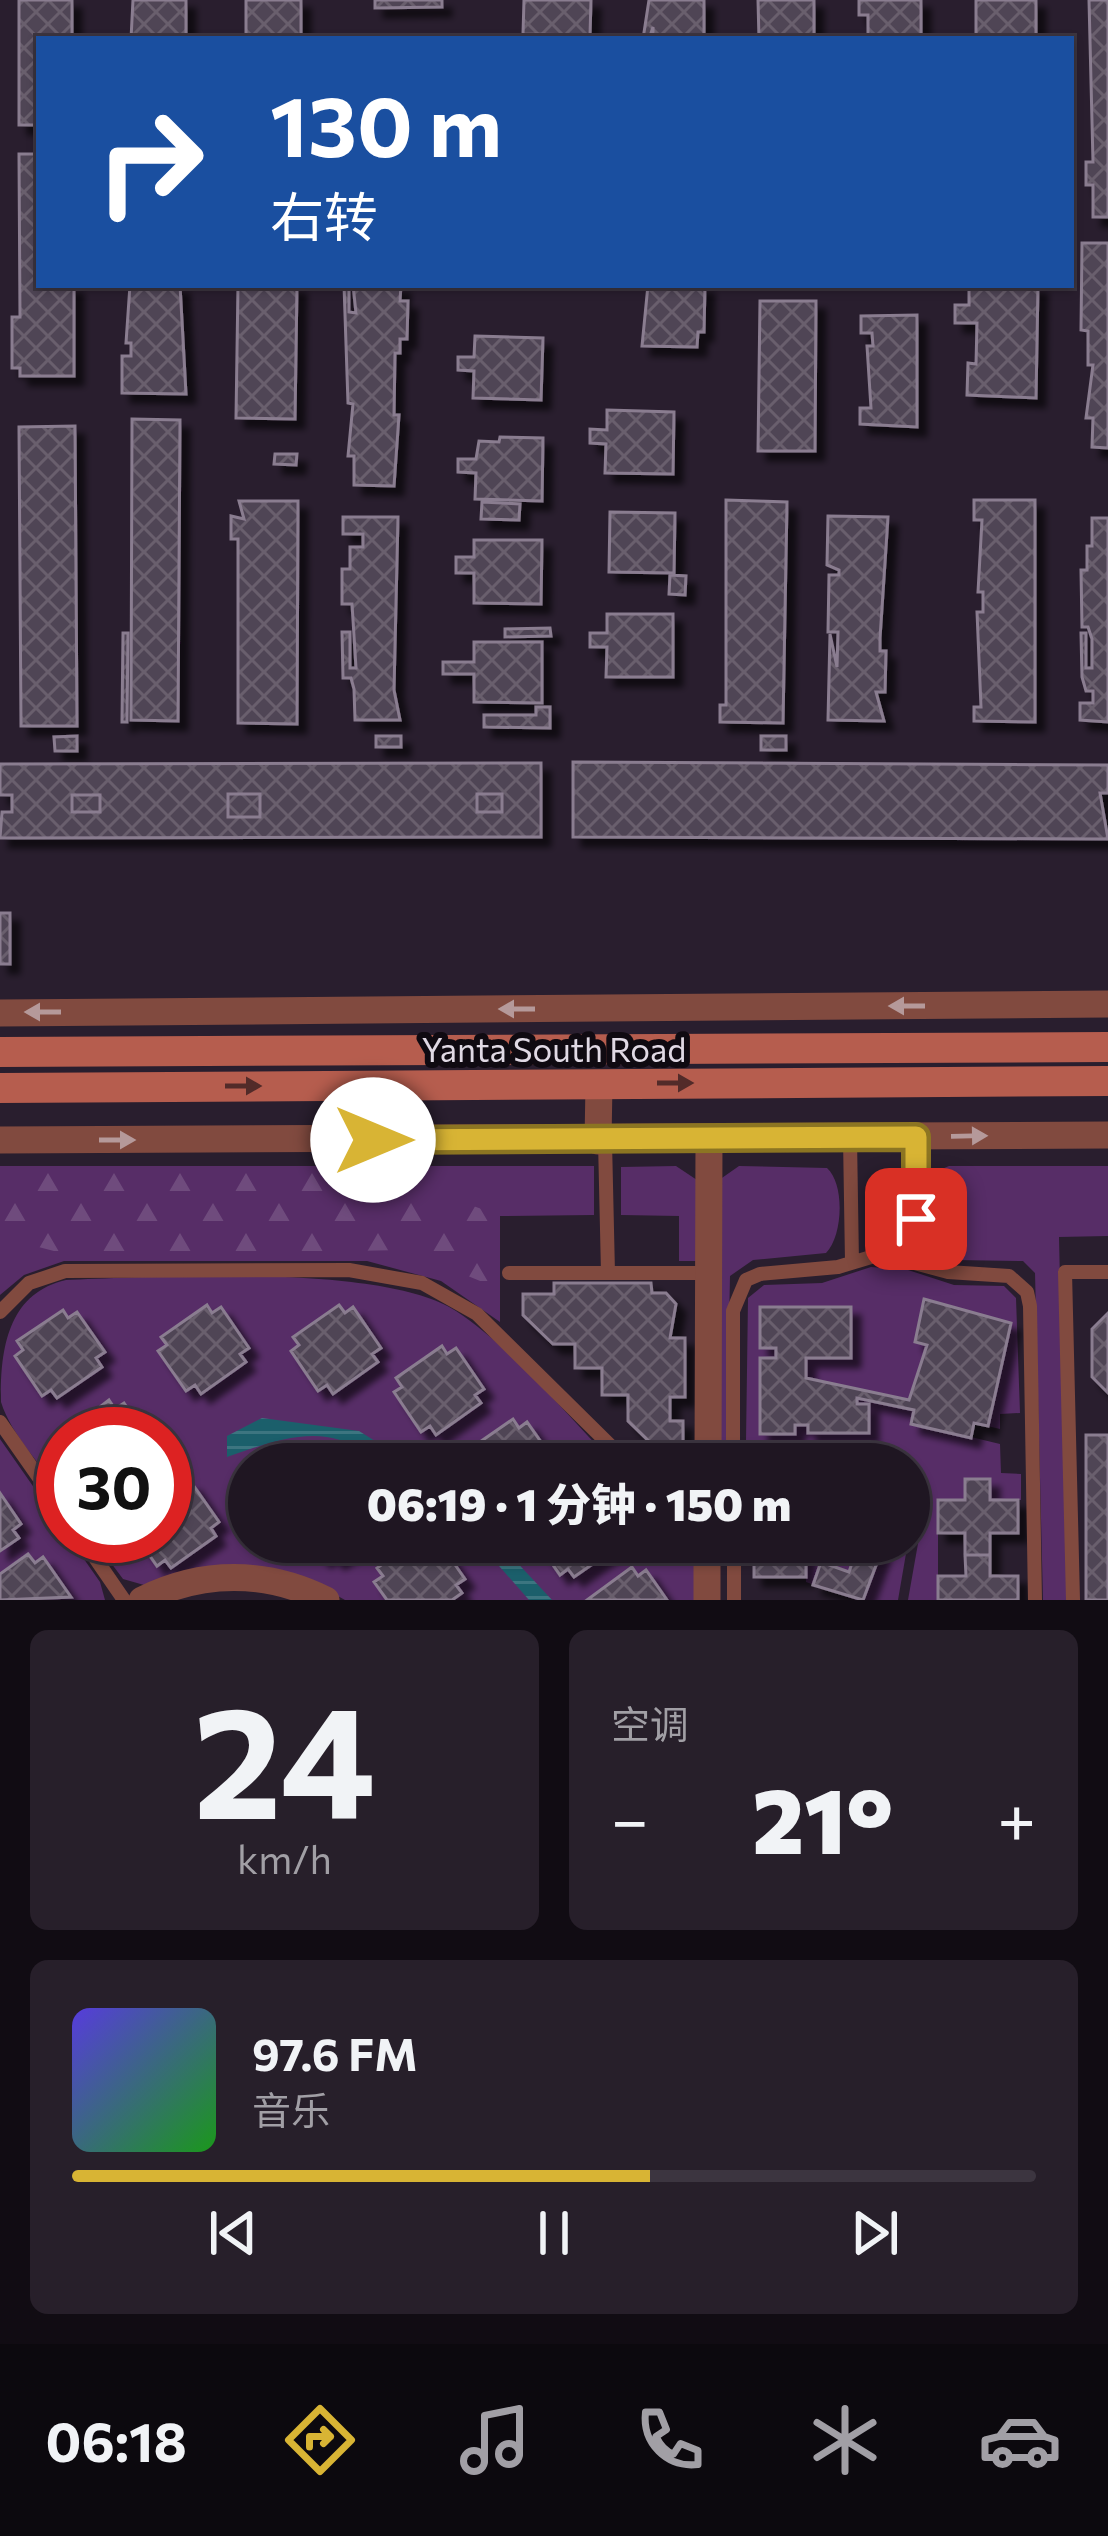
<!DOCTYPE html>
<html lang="zh">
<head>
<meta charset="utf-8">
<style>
  :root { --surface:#1f1622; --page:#271f2a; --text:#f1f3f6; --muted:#a19fa5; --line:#3c3540; --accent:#d8b434 }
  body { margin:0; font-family:Commissioner,"Noto Sans SC",sans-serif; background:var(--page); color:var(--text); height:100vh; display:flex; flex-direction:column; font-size:45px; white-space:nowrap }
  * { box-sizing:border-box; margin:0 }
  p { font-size:39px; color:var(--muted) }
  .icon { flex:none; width:66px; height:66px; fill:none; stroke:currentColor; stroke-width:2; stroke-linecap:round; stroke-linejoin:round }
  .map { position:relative; height:1600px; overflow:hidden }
  .drawer { display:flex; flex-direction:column; gap:30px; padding:30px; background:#110c13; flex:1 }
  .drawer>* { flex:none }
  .banner { position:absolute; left:36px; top:36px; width:1038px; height:252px; border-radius:0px; box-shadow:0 3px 9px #0004,0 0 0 3px var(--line); background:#1a4fa0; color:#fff; overflow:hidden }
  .speed { position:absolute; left:36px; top:1407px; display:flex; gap:24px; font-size:60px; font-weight:700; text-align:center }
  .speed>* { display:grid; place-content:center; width:156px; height:156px; border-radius:50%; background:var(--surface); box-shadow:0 3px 9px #0004,0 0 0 3px var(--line); line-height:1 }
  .speed .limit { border:18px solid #d22; background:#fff; color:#111 }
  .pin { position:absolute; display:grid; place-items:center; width:102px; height:102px; color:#fff; margin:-51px; border-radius:24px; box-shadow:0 6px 18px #0006 }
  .me { position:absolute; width:132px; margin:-66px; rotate:90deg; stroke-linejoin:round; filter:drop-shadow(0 0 9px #0008) }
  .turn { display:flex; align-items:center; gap:42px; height:252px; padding:0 36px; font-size:54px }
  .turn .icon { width:156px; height:156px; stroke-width:2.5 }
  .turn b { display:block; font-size:84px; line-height:102px }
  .big { font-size:90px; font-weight:800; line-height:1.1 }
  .drawer .widget { flex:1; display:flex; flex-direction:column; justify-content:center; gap:18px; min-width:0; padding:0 42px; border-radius:18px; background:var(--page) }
  .drawer .dial { align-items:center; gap:0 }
  .dial b { font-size:156px; line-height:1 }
  .song { display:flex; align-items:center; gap:36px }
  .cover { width:144px; height:144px; border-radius:18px; background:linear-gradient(135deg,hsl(250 70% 55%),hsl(120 70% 35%)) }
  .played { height:12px; border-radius:6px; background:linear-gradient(90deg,var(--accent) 60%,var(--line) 60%) }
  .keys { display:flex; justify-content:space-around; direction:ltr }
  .heat { display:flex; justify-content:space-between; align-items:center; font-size:66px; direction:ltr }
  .drawer .tiles { flex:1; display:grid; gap:30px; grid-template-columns:1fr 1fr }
  .widget:last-child { grid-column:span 2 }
  .trip { position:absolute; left:228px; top:1443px; width:702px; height:120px; border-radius:60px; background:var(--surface); box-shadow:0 3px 9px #0004,0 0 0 3px var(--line); font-weight:800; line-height:120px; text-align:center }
  .tabs { display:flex; height:192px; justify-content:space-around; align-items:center; background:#0c090e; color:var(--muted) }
  .tabs .icon { width:84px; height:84px }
  .tabs .current { color:var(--accent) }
  .tabs b { font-size:54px; color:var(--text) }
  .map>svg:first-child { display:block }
  .green { fill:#572d67 }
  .forest { fill:url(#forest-firs) }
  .water { fill:url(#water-rules) }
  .building { fill:url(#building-cross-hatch); stroke:#8a7d90; stroke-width:3; fill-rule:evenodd; filter:url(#shadow) }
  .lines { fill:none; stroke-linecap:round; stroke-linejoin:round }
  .service { stroke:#814a3f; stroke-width:14 }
  .minor { stroke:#814a3f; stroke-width:27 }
  .secondary { stroke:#b65d4e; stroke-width:30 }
  .oneway { fill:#b5999a }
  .oneway2 { fill:#522b29 }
  .route-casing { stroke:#8c7522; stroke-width:30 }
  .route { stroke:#d8b434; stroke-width:21 }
  .labels { text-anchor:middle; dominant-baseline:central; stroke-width:12; stroke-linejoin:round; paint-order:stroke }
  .street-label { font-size:33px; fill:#e0d9e4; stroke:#0f0a11 }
</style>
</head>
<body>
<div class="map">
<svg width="1108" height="1600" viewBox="0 0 1108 1600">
  <defs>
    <pattern id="forest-firs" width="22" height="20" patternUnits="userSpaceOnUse" patternTransform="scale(3)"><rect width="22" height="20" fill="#572d67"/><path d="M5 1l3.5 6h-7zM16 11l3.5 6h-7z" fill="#6f4b7d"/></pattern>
    <pattern id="water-rules" width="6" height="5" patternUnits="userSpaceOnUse" patternTransform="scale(3)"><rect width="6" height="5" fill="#1b5f6b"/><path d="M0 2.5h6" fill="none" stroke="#3c7580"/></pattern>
    <pattern id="building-cross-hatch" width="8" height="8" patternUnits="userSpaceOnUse" patternTransform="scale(3)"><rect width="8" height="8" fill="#504455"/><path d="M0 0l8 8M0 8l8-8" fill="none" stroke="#695e6d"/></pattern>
    <filter id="shadow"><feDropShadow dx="9" dy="9" stdDeviation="3" flood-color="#0009"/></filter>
  </defs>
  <rect width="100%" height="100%" fill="#291e2e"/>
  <path class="green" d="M0,1166H594V1215L500,1216V1322L441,1281L367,1261H64L24,1275L0,1295Z
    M676,1166L697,1180L698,1261H679V1216L621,1215V1167Z
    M739,1166L827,1168C845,1184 843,1236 826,1253L753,1260L730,1276L726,1464H717L719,1180Z
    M949,1166H1108V1236L1059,1237L1067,1600H1043L1035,1273L1023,1261L954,1260L939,1253C928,1234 928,1191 937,1171Z
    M880,1173L901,1180V1239L895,1245H876L869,1235V1184Z
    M871,1267L908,1270L954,1285L1004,1286L1016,1298L1020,1413L1000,1414V1429L975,1423L971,1437L1000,1444L1001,1473L1021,1474V1500H990L989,1479H966L965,1500H938V1600H908L925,1504L915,1502L909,1537V1464H853L859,1462L858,1444L746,1441L748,1298L764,1285L822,1283Z
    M66,1280C156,1276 386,1264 456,1311C515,1350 565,1414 615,1464H249V1542H693L698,1600H345L318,1585H144L123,1579L91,1536H165V1434H63V1496C44,1468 11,1435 1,1402C0,1347 9,1293 66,1280Z
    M0,1439L100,1582L105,1600H0Z
    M778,1542H908L898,1600H856L806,1582V1553H778Z"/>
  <path class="forest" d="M0,1173H381L490,1212V1285L404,1250L73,1256L31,1245L2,1263Z"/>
  <path class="water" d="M262,1418L359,1431L412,1464C382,1464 367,1449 340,1440C304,1428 262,1445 227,1457V1436Z
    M478,1542H498L552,1600H529Z"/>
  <path class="building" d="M19,0H72V39H39V125H19Z
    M133,0H186V39H131Z
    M246,0H301V39H246Z
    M375,0H442V7L375,8Z
    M524,0H591L590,35L523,34Z
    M649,0H704V39H653V27L649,39H643Z
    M758,0H814V39H759Z
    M859,0H921V39H868V15H859Z
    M976,0H1036V39H976Z
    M1089,0H1108V217H1093V185H1086V162H1093Z
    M19,154H39V285H74V376H20V368H12V317H20Z
    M1082,243H1108V448L1092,447L1093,418H1086L1093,365H1088V331L1081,330Z
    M130,285H180L186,394L122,393V356H131V343H126Z
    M238,285H297L295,419L236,418Z
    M344,285H349V312L356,313L353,285H401L400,301H408L407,339H400V353H395L394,415H399L394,486L354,485V456H348L353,404L348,403Z
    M648,285H705L704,332H698L697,347L642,346Z
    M978,285H1038L1036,398L967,395L968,363L976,364L977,323H955V305H969V290Z
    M760,301H816L815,451H758Z
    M917,315V427L860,424V408H871L867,346H873L872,333H861V316Z
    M475,336L543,338L541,400L473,398L474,371L458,370V357H474Z
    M607,410L674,412L673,474L605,473L606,444L590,443V429L607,430Z
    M132,419L180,420L178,721L131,720Z
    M75,426L77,726H21L19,427Z
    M500,437L543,438L542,501L475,499L476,473L458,472V459H476L479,441L499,442Z
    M275,454H297L296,465L274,464Z
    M726,500L787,502L783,723L720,722V705H726Z
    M974,500H1035V722L974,721V707H981L977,612H983V592H978L982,520H974Z
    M239,501H298L297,724L238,723V539H231V516L244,519Z
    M482,502L520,504L519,520L481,519Z
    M610,512L675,513L674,573L609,572Z
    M828,516L888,517L880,638V651H886L885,692H876L884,721L828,720L830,634L837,667L838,632H828L829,575H839V570L827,565Z
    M343,517H398L394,690L400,720H355L354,689L351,678H343L342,632H350V668H356L352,604H342V569H350V547H363V534H343Z
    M1092,518H1108V722L1080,720V703H1093V691H1086L1082,677L1081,633H1086V668H1092V639L1088,627H1082L1081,570H1087V546H1092Z
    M474,540H542L541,604L474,603V573H456V557H474Z
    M670,575L686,576L685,595L669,594Z
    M607,614H673V677H606L607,647H590V633H607Z
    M550,628L551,636L505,637V629Z
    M123,633H128L127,722H122Z
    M474,642H542V703L474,702V674H443V662H474Z
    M536,707H550V728L484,727V715H536Z
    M77,736V751H55L54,737Z
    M376,736H401V747H376Z
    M761,736H786V750H761Z
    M573,762L1108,765V793H1100L1108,839L573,837Z
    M541,763V837L0,838L2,812H12V795H0V764ZM228,794H260V817H228ZM477,794H502V812H477ZM72,795H100V812H72Z
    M228,794H260V817H228Z
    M477,794H502V812H477Z
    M72,795H100V812H72Z
    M0,913H10V964H0Z
    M554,1283H651L652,1293H666L676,1304L670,1338H685V1397H670V1421H683V1448H656L628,1421V1395H602V1368H575V1344H553L523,1315V1294H554Z
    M924,1299L1011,1323L988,1426L974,1423L971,1438L911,1424L914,1410L857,1398V1404H869V1433H808V1425H795V1434H760V1358H776V1348H760V1307H851V1358H806V1378L909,1400L927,1345L915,1342Z
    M207,1305L212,1313L221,1307L249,1348L240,1354L246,1362L201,1394L195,1385L186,1391L158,1351L167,1345L161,1337Z
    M339,1305L345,1313L353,1307L381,1348L372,1354L378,1362L333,1394L327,1385L318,1391L291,1351L299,1345L293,1337Z
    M63,1310L68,1318L77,1312L105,1352L96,1358L102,1367L57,1398L51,1390L42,1396L15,1356L23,1350L17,1341Z
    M1108,1313V1393L1092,1377V1329Z
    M442,1346L447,1354L456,1348L484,1389L475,1395L481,1403L436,1435L430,1426L421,1432L394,1392L402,1387L396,1378Z
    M109,1400L115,1409L124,1403L145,1434H65Z
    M513,1419L519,1428L527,1422L555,1462L467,1464L473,1460L467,1451Z
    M1086,1435H1108V1600H1086Z
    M177,1479L183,1487L191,1482L219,1522L211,1528L216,1536L171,1568L165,1560L157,1566L136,1536H165V1487Z
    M965,1479H990V1500H1018V1533H990V1555H965V1533H938V1500H965Z
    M0,1493L21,1524L13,1530L19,1538L0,1551Z
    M311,1542H362L336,1560L330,1552L322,1558Z
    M414,1542H439L465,1579L456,1585L462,1593L452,1600H387L374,1582L383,1576L377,1568Z
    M537,1542H618L620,1545L574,1577L568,1569L560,1575Z
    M754,1542H778V1553H806V1577H754Z
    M858,1545L881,1552L863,1600L813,1585L821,1562L849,1572Z
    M28,1554L35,1563L43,1557L71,1597L0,1600V1574Z
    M965,1555H990V1576H1018V1600H938V1576H966Z
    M632,1567L638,1576L646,1570L667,1600H587Z"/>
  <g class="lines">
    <path class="service" d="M850,1138L852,1262
      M605,1141L608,1273
      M916,1260V1137
      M509,1273H708
      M0,1312L29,1283L65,1271L349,1270L422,1283L477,1314L629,1464
      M0,1422L63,1512
      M733,1464V1311L746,1280L760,1274L838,1267L881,1254L948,1272L1009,1276L1027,1292L1030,1306L1035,1600
      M80,1536L124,1600
      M734,1542V1600
      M1073,1600L1065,1272H1108"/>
    <path class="minor" d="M0,1013L1108,1004
      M0,1140L1108,1135
      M598,1141L599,1084
      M708,1464L709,1140
      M707,1542V1600
      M142,1600C202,1570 266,1570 326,1600"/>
    <path class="secondary" d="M0,1052L1108,1047
      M0,1088L1108,1081"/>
  </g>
  <defs><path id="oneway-solid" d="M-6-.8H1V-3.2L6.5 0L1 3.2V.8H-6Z" transform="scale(3)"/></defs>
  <g class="oneway">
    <use href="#oneway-solid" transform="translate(907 1006) rotate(180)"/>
    <use href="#oneway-solid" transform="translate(517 1009) rotate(180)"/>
    <use href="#oneway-solid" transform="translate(43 1012) rotate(180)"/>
    <use href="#oneway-solid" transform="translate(969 1136) rotate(-1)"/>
    <use href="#oneway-solid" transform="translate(117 1140)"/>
  </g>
  <g class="oneway2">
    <use href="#oneway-solid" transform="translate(675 1083)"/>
    <use href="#oneway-solid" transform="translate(243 1086)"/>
  </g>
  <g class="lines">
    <g class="route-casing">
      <path id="route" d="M373,1140L916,1137V1219"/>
    </g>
    <use href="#route" class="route"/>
  </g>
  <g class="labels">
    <g class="street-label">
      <text x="554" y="1048">Yanta South Road</text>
    </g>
  </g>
</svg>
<div class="speed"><div class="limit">30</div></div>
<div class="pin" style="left:916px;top:1219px;background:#d93025"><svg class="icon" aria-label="arrive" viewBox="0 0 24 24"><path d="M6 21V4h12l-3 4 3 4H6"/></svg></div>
<svg class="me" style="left:373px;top:1140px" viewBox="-20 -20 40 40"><circle r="19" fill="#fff"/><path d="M0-13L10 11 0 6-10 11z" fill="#d8b434"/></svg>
<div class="trip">06:19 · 1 分钟 · 150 m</div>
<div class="banner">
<div class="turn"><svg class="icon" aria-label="right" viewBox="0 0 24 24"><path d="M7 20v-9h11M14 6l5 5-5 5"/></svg><div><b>130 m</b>右转</div></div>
</div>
</div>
<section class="drawer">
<div class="tiles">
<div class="widget dial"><b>24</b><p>km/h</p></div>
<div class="widget"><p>空调</p>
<div class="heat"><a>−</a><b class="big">21°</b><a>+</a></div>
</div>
<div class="widget">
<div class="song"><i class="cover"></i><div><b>97.6 FM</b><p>音乐</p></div></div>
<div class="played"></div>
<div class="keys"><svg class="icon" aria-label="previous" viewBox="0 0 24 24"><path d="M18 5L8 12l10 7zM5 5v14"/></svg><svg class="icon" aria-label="pause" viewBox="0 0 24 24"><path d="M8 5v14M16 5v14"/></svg><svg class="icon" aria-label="next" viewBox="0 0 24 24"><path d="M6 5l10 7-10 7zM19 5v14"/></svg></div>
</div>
</div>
</section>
<nav class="tabs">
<b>06:18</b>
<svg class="icon current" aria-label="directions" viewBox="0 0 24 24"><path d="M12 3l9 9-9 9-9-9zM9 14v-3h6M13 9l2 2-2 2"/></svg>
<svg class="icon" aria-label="music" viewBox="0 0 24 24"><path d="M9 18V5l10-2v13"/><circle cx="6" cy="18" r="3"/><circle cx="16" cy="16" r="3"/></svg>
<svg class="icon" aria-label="phone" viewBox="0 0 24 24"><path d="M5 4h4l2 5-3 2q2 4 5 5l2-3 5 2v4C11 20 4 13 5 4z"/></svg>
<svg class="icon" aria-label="climate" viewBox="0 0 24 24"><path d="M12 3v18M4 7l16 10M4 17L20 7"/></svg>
<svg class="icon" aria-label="car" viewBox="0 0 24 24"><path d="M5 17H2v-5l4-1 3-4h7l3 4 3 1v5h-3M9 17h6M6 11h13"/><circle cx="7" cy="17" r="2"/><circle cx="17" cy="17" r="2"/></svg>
</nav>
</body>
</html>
